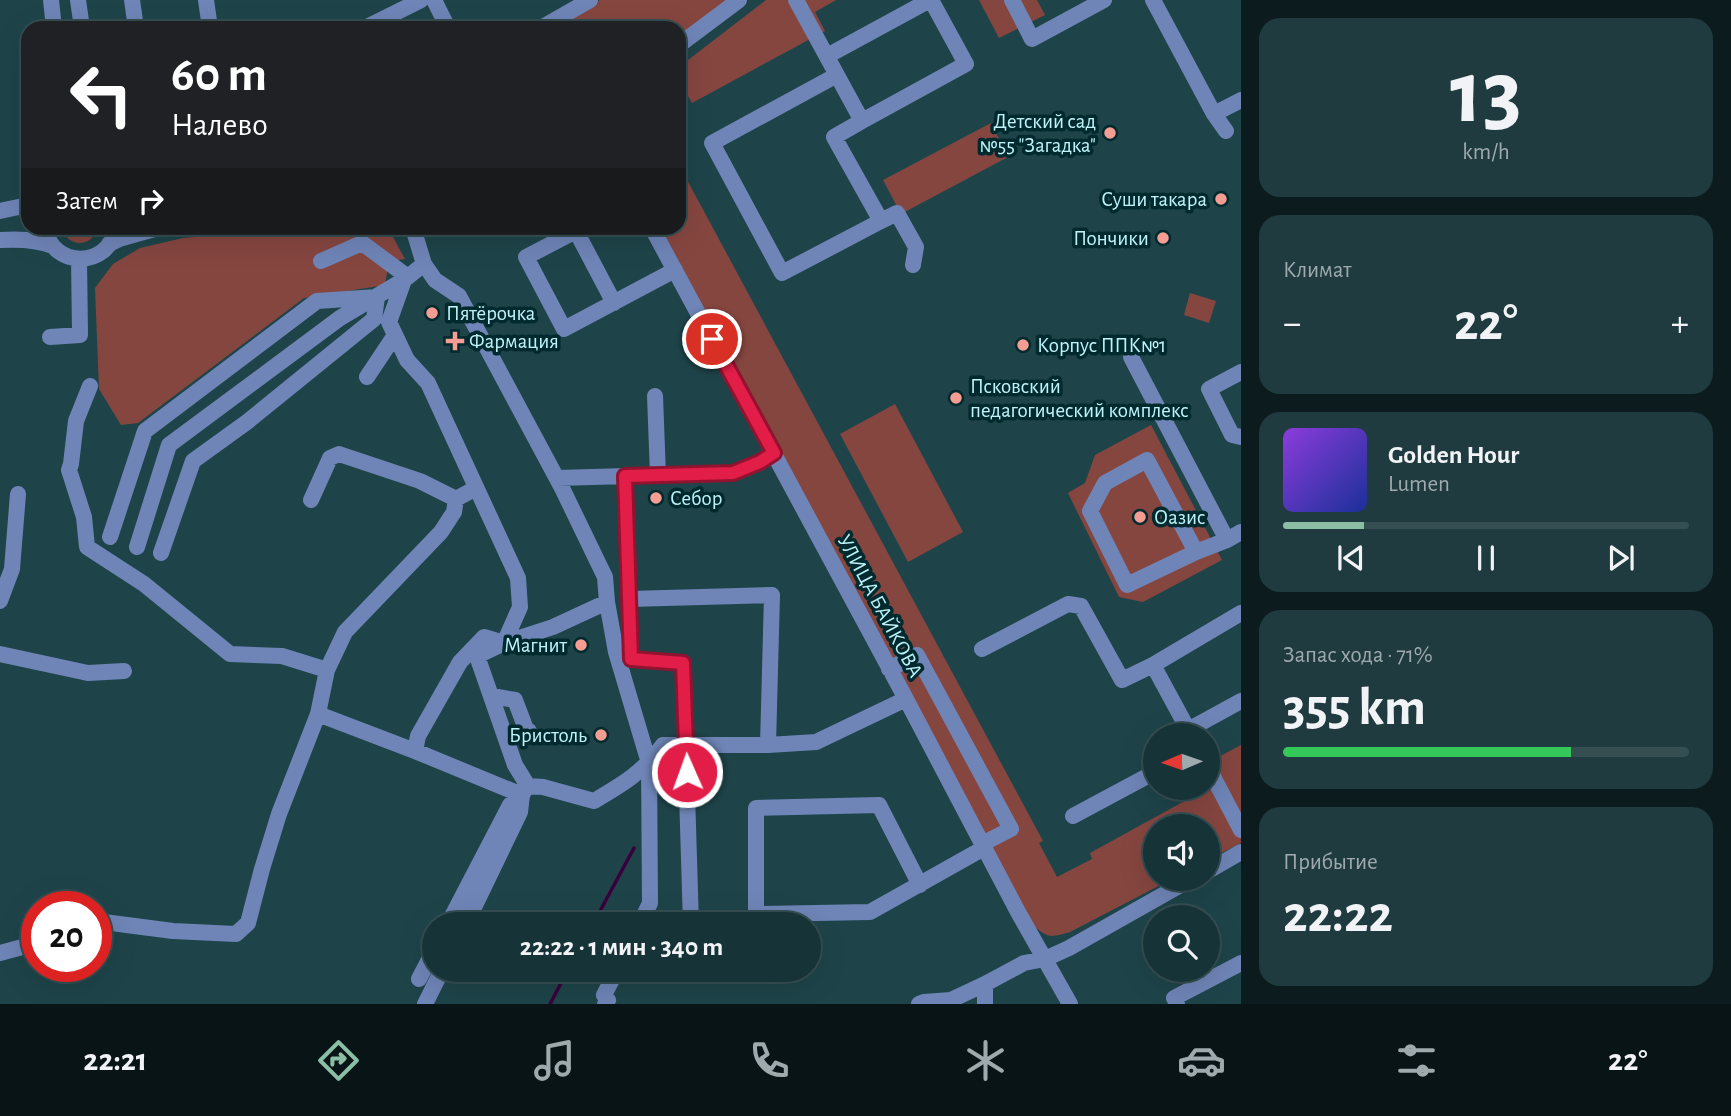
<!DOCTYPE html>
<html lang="ru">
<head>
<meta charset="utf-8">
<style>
  :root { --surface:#163337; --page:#1f3b3f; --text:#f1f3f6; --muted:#9eaaad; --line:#354e52; --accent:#8abfa5 }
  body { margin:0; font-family:"Alegreya Sans",sans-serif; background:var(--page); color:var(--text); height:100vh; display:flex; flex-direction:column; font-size:26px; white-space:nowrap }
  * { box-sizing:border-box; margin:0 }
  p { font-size:23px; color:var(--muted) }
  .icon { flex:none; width:38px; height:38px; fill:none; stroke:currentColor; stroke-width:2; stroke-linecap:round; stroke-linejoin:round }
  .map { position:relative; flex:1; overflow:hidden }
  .side { display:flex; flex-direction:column; gap:18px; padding:18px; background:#0c1c1e; width:490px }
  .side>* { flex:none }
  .top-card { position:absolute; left:21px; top:21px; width:665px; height:214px; border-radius:21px; box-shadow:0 7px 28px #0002,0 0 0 2px var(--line); background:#202124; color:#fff; overflow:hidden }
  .needle { width:46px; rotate:268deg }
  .tools { position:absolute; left:1143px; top:723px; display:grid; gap:14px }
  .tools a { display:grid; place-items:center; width:77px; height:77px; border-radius:50%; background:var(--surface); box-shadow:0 7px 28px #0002,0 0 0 2px var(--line); font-size:35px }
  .speed { position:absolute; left:21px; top:891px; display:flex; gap:14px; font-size:35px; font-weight:700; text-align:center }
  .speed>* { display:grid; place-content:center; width:91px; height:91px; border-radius:50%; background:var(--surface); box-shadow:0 7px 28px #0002,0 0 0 2px var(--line); line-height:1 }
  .speed .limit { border:10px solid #d22; background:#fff; color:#111 }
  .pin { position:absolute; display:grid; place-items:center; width:60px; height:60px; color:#fff; margin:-30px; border:4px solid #fff; border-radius:50%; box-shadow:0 2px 7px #0007 }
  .me { position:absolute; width:77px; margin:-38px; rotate:358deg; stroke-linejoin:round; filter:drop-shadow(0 0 5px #0008) }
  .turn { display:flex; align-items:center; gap:24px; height:147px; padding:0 35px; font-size:32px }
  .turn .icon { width:91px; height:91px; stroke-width:2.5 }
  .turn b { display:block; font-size:49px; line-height:60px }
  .then { display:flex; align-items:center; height:66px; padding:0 35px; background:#0003; gap:14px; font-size:26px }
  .big { font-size:52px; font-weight:700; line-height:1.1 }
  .side .tile { flex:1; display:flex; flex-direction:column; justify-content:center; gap:10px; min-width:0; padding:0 24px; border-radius:21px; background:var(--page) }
  .side .dial { align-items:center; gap:0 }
  .dial b { font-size:91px; line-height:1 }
  .song { display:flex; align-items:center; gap:21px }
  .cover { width:84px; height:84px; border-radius:10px; background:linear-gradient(135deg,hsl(270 70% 55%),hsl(230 70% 35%)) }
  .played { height:7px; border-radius:4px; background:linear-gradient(90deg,var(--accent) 20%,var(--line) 20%) }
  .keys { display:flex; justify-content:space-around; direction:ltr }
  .heat { display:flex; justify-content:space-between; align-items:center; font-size:38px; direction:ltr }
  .charge { height:10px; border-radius:5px; background:linear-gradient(90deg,#34c759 71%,var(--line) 0) }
  .trip { position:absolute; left:422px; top:912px; width:399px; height:70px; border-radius:35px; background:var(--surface); box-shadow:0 7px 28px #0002,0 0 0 2px var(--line); font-weight:700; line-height:70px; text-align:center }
  .tabs { display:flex; height:112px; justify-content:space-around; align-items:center; background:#091416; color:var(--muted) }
  .tabs .icon { width:49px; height:49px }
  .tabs .selected { color:var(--accent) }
  .tabs b { font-size:32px; color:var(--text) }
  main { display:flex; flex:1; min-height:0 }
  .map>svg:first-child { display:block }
  .green { fill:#864640 }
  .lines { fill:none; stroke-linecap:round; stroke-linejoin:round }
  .stream { stroke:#3a003d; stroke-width:3.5 }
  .minor { stroke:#6f85b7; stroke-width:16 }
  .route-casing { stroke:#92132f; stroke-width:18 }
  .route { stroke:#e11d48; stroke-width:12 }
  .poi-dot { fill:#f59c93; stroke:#012a2f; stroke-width:2.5 }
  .labels { text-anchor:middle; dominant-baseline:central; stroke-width:7; stroke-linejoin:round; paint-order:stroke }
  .poi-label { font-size:21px; fill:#bef3fa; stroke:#012a2f; text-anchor:start }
  .street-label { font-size:21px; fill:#bef3fa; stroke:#012a2f }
</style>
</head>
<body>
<main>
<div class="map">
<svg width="1241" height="1004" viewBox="0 0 1241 1004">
  <rect width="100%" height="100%" fill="#1e4449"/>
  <path class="green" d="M600,0H733L679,41V28H562L567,18Z
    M766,0H836L815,12L825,31L692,103L688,96L679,101V67Z
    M979,0H1037L1045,15L999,38Z
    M991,123L1008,157L901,214L883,180Z
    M679,165L1043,841L1039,843L1057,877L1092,859L1090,853L1221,781L1211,761L1241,745V843L1208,860V826H1155V878L1172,879L1070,932C1050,938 1047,938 1032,924L661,228H679Z
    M61,228H98C91,248 69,248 61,228Z
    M306,228H388L405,259L389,261L385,285L304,298L138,423L121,425L99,389L95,288L113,264L140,248L183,238Z
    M1190,293L1216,301L1209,323L1184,315Z
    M895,404L963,532L908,562L840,434Z
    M1151,425L1222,560L1143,602L1119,597L1068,493L1085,483L1095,455Z"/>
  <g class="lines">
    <path class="stream" d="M593,924L634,848
      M550,1004L568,970"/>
    <path class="minor" d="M51,0L54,28
      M78,0L82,28
      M132,0L136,28
      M206,0L210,28
      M434,0L448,28
      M796,0L862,121L834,137L881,221L897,213L916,247L913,265
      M1012,0L1032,39L1104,0
      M1153,0L1214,114L1226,131
      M365,28L421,0
      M541,28L590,0
      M679,45L739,0
      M827,56L930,0
      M837,75L712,143L782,273L881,221
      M1214,114L1241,100
      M862,121L966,64L931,0
      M0,211L28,205
      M45,228C52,269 109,269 116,228
      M413,228L424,264L435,280L459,296L562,488L605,577L607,602L616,652L649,763L650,903L640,924
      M652,228L906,699L1018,912L1070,1004
      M0,240C18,239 36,239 53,246
      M109,244L119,239L158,228
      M321,261L362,243L408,277
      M424,264L404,280L389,322L407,360L428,383L518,578L520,607L504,643L477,656L515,765L528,786
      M614,303L576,231L526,257L564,329L675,270
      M50,337L80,335L79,259
      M1131,357L1227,540L1241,532
      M1241,372L1209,389L1232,435L1241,437
      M367,377L395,335
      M90,386L76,421L71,464L69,470L84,517L87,547L144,584L230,654L282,656L327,670
      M655,396L658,475
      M625,476L631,659L683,663L691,924
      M557,478L733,473L760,462L774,453
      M311,500L330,458L339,454L420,481L456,499
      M110,537L145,431L317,301L377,297L374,319L247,422L193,461L161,553
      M137,547L169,445L340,318L404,280
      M1196,552L1147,460L1105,483L1090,511L1127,585L1196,552L1227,540
      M630,599L772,595L768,745
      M0,601L12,569L18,494
      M982,649L1068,604L1081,606L1122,680L1153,665L1191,735
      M0,654L88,673L124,671
      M1153,665L1241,613
      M889,669L917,655L1011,829L982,844
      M492,696L515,700L526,729L529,731
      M318,714L415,751L522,795
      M1188,730L1241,701
      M415,751L418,736L460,662L484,637L504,643L553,627L607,602
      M1208,767L1241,830
      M528,786L543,787L594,801C623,784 642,773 663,745H768L816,742L906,699
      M1073,816L1155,772
      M1208,871L1241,852
      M920,885L879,805L756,808V914L870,912L984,848
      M96,921L173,931L236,934L248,923L262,869L279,814L318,714L327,670L345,632L441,532L454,512L456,499L476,488
      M448,924L510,805L522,795
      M466,924L520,812L522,795L527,786
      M0,953L37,943
      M419,979L434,950
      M425,1004L442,970
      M605,1004L608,1000L604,995L617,970
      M919,1004L924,1002L951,1000L985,984
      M985,1004V984L1024,963L1045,959L1069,948L1193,878
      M1177,1004L1174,998L1241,963"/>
  </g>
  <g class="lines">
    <g class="route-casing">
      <path id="route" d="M687,772L683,663L631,659L625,476L733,473L760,462L774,453L712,339"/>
    </g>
    <use href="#route" class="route"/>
  </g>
  <g class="poi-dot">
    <circle cx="1110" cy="133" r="7"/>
    <circle cx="1221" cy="199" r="7"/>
    <circle cx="1163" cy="238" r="7"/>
    <circle cx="432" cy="313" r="7"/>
    <path d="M451.5 330.5h7v7h7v7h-7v7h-7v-7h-7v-7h7z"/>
    <circle cx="1023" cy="345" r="7"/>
    <circle cx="956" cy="398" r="7"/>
    <circle cx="656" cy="498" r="7"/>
    <circle cx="1140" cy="517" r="7"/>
    <circle cx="581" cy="645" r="7"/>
    <circle cx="601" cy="735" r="7"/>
  </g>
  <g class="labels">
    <g class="poi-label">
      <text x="1096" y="121" text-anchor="end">Детский сад<tspan x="1096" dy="24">№55 "Загадка"</tspan></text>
      <text x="1207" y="199" text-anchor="end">Суши такара</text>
      <text x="1149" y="238" text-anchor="end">Пончики</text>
      <text x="446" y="313">Пятёрочка</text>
      <text x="469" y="341">Фармация</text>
      <text x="1037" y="345">Корпус ППК№1</text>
      <text x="970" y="386">Псковский<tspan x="970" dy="24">педагогический комплекс</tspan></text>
      <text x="670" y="498">Себор</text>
      <text x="1154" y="517">Оазис</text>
      <text x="567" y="645" text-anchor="end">Магнит</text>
      <text x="587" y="735" text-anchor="end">Бристоль</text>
    </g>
    <g class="street-label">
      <text transform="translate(880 606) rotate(62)">УЛИЦА БАЙКОВА</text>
    </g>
  </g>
</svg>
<div class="tools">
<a><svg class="needle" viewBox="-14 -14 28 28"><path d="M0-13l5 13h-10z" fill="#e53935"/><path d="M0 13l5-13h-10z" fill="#9eaaad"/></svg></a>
<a><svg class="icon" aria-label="sound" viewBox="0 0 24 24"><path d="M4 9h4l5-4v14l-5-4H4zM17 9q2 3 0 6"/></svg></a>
<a><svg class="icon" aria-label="search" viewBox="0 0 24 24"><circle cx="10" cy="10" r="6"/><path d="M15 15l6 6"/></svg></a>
</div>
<div class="speed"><div class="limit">20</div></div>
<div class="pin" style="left:712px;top:339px;background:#d93025"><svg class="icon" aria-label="arrive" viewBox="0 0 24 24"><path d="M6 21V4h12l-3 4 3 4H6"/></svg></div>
<svg class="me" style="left:687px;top:772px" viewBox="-20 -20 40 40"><circle r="17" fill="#e11d48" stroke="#fff" stroke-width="3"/><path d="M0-11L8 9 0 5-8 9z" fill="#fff"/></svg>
<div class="trip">22:22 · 1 мин · 340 m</div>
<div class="top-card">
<div class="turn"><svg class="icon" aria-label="left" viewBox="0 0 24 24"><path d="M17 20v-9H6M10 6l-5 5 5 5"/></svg><div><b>60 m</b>Налево</div></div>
<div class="then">Затем<svg class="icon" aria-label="right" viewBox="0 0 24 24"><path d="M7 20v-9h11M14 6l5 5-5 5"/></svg></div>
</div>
</div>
<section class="side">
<div class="tile dial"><b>13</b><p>km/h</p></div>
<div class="tile"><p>Климат</p>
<div class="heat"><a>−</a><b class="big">22°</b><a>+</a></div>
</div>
<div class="tile">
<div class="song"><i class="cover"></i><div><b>Golden Hour</b><p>Lumen</p></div></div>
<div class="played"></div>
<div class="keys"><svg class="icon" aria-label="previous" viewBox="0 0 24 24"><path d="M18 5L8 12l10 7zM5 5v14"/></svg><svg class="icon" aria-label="pause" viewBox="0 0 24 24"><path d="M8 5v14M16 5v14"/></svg><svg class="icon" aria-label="next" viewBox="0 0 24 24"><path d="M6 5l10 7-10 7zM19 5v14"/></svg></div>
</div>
<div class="tile"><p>Запас хода · 71%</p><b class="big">355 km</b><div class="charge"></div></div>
<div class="tile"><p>Прибытие</p><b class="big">22:22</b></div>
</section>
</main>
<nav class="tabs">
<b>22:21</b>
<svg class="icon selected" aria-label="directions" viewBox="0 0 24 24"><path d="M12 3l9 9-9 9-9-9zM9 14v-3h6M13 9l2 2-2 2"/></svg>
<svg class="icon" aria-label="music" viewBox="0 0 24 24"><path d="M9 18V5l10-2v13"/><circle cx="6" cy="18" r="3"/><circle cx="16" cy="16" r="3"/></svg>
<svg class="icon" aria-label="phone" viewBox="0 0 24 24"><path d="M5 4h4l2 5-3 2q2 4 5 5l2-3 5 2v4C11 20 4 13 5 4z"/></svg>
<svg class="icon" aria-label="climate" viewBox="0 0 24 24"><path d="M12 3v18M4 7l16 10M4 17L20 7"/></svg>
<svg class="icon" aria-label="car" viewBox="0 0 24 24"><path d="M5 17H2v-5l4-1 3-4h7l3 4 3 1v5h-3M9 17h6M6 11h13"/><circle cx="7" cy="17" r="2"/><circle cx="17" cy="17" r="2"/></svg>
<svg class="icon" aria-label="filters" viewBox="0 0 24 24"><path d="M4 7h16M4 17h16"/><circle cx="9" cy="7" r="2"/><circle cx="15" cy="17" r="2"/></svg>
<b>22°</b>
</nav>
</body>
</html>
